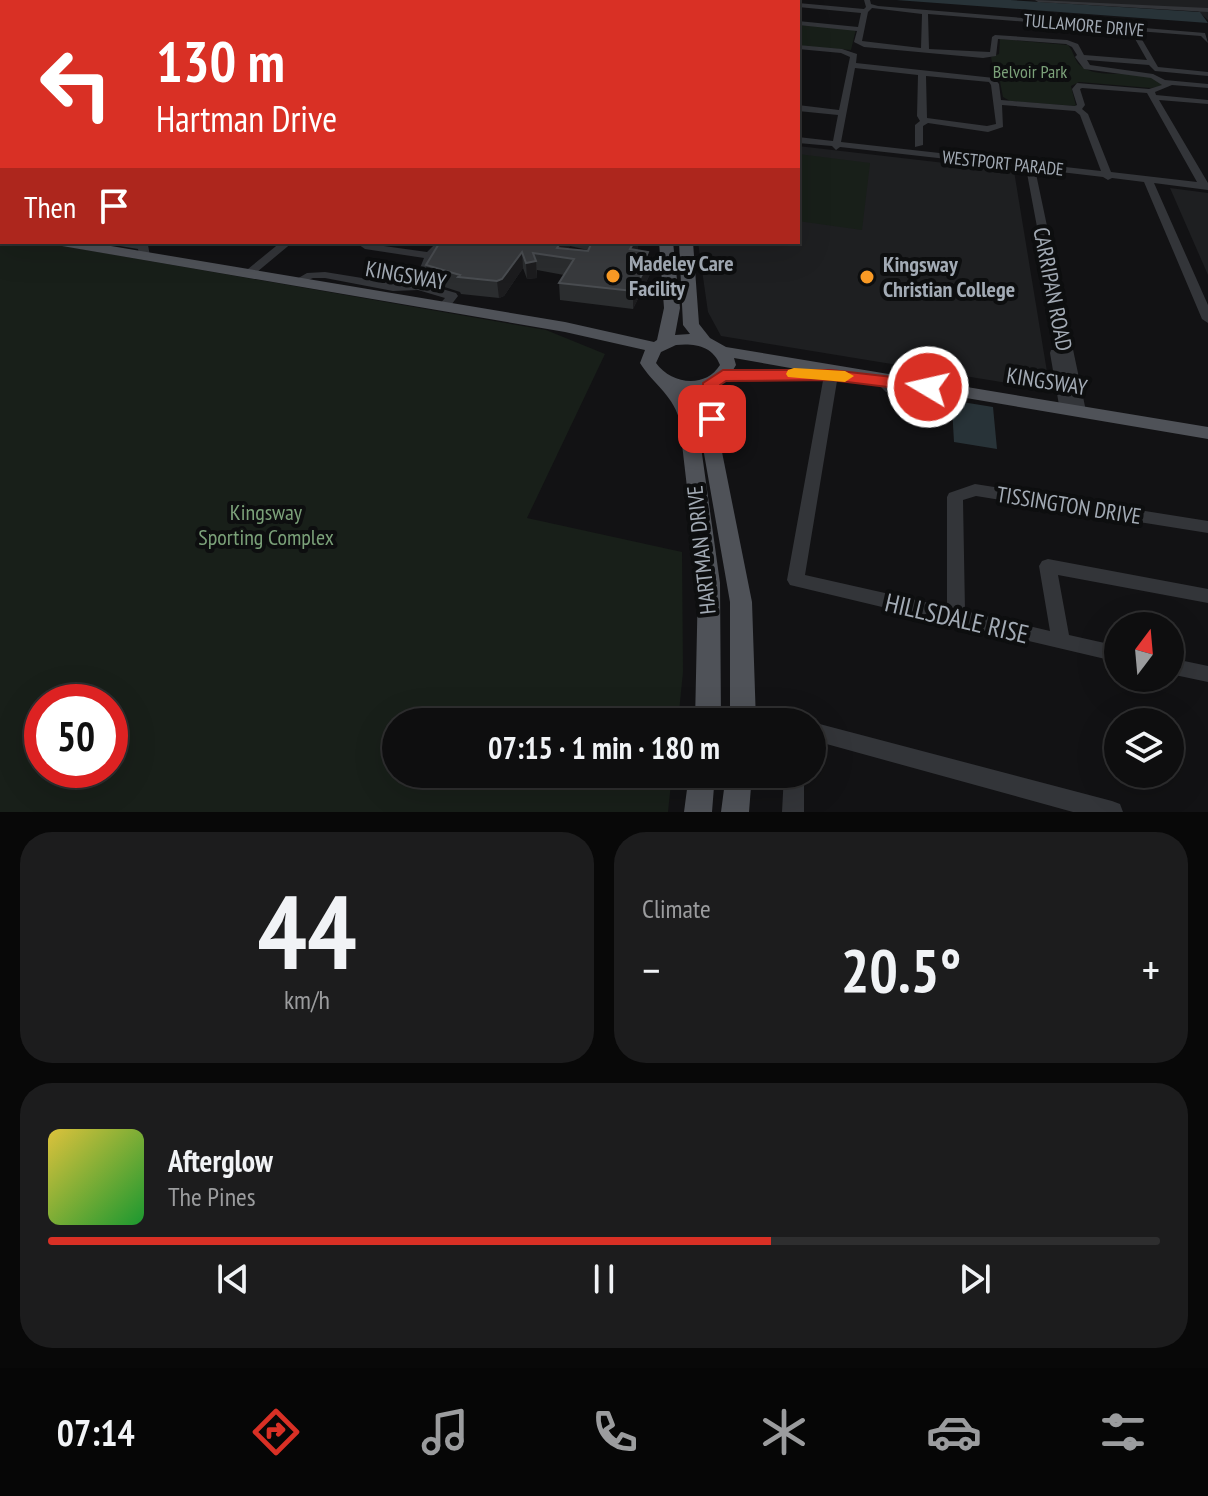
<!DOCTYPE html>
<html lang="en">
<head>
<meta charset="utf-8">
<style>
  :root { --surface:#0e0e0f; --page:#1c1c1d; --text:#f1f3f6; --muted:#9b9c9e; --line:#2e2e2f; --accent:#d93025 }
  body { margin:0; font-family:"PT Sans Narrow",sans-serif; background:var(--page); color:var(--text); height:100vh; display:flex; flex-direction:column; font-size:30px; white-space:nowrap }
  * { box-sizing:border-box; margin:0 }
  p { font-size:26px; color:var(--muted) }
  .icon { flex:none; width:44px; height:44px; fill:none; stroke:currentColor; stroke-width:2; stroke-linecap:round; stroke-linejoin:round }
  .map { position:relative; height:812px; overflow:hidden }
  .sheet { display:flex; flex-direction:column; gap:20px; padding:20px; background:#080808; flex:1 }
  .sheet>* { flex:none }
  .banner { position:absolute; left:0px; top:0px; width:800px; height:244px; box-shadow:0 8px 32px #0002,0 0 0 2px var(--line); background:#d93025; color:#fff; overflow:hidden }
  .needle { width:52px; rotate:16deg }
  .tools { position:absolute; left:1104px; top:612px; display:grid; gap:16px }
  .tools a { display:grid; place-items:center; width:80px; height:80px; border-radius:50%; background:var(--surface); box-shadow:0 8px 32px #0002,0 0 0 2px var(--line); font-size:40px }
  .speed { position:absolute; left:24px; top:684px; display:flex; gap:16px; font-size:40px; font-weight:700; text-align:center }
  .speed>* { display:grid; place-content:center; width:104px; height:104px; border-radius:50%; background:var(--surface); box-shadow:0 8px 32px #0002,0 0 0 2px var(--line); line-height:1 }
  .speed .limit { border:12px solid #d22; background:#fff; color:#111 }
  .pin { position:absolute; display:grid; place-items:center; width:68px; height:68px; color:#fff; margin:-34px; border-radius:16px; box-shadow:0 4px 12px #0006 }
  .me { position:absolute; width:88px; margin:-44px; rotate:279deg; stroke-linejoin:round; filter:drop-shadow(0 0 6px #0008) }
  .turn { display:flex; align-items:center; gap:28px; height:168px; padding:0 24px; font-size:36px }
  .turn .icon { width:104px; height:104px; stroke-width:2.5 }
  .turn b { display:block; font-size:56px; line-height:68px }
  .then { display:flex; align-items:center; height:76px; padding:0 24px; background:#0003; gap:16px; font-size:30px }
  .big { font-size:60px; font-weight:700; line-height:1.1 }
  .sheet .widget { flex:1; display:flex; flex-direction:column; justify-content:center; gap:12px; min-width:0; padding:0 28px; border-radius:32px; background:var(--page) }
  .sheet .dial { align-items:center; gap:0 }
  .dial b { font-size:104px; line-height:1 }
  .song { display:flex; align-items:center; gap:24px }
  .cover { width:96px; height:96px; border-radius:12px; background:linear-gradient(135deg,hsl(50 70% 55%),hsl(130 70% 35%)) }
  .played { height:8px; border-radius:4px; background:linear-gradient(90deg,var(--accent) 65%,var(--line) 65%) }
  .keys { display:flex; justify-content:space-around; direction:ltr }
  .heat { display:flex; justify-content:space-between; align-items:center; font-size:44px; direction:ltr }
  .sheet .tiles { flex:1; display:grid; gap:20px; grid-template-columns:1fr 1fr }
  .widget:last-child { grid-column:span 2 }
  .trip { position:absolute; left:382px; top:708px; width:444px; height:80px; border-radius:40px; background:var(--surface); box-shadow:0 8px 32px #0002,0 0 0 2px var(--line); font-weight:700; line-height:80px; text-align:center }
  .tabs { display:flex; height:128px; justify-content:space-around; align-items:center; background:#060606; color:var(--muted) }
  .tabs .icon { width:56px; height:56px }
  .tabs .selected { color:var(--accent) }
  .tabs b { font-size:36px; color:var(--text) }
  .map>svg:first-child { display:block }
  .built { fill:#1e1f21 }
  .green { fill:#181f19; fill-rule:evenodd }
  .water { fill:#283338 }
  .lines { fill:none; stroke-linecap:round; stroke-linejoin:round }
  .minor { fill:#333539; fill-rule:evenodd }
  .major { fill:#4f5258; fill-rule:evenodd }
  .wall { fill:#2b2d2f; fill-rule:evenodd }
  .shaded-wall { fill:#1c1c1e }
  .building { fill:#383a3d; stroke:#494c50; stroke-width:2 }
  .route { fill:#d93025; stroke:#8d1f18; stroke-width:2 }
  .slow { fill:#f59e0b }
  .poi-dot { fill:#f99a25; stroke:#0d0e0f; stroke-width:3 }
  .labels { text-anchor:middle; dominant-baseline:central; stroke-width:8; stroke-linejoin:round; paint-order:stroke }
  .far-street-label { font-size:18px; fill:#a3abb5; stroke:#0d0e0f }
  .far-park-label { font-size:18px; fill:#7ba179; stroke:#0d0e0f }
  .poi-label { font-size:22px; font-weight:bold; fill:#a3abb5; stroke:#0d0e0f; text-anchor:start }
  .street-label { font-size:22px; fill:#a3abb5; stroke:#0d0e0f }
  .park-label { font-size:22px; fill:#7ba179; stroke:#0d0e0f }
  .near-street-label { font-size:26px; fill:#a3abb5; stroke:#0d0e0f }
</style>
</head>
<body>
<div class="map">
<svg width="1208" height="812" viewBox="0 0 1208 812">
  <rect width="100%" height="100%" fill="#121214"/>
  <path class="built" d="M1026,0H1208V20L1198,11Z
    M798,146L1014,171L1050,390L721,336L708,312L698,242H798Z
    M1170,188L1208,193V275Z"/>
  <path class="green" d="M798,25L856,29L851,50L798,46Z
    M1000,39L1068,45C1074,51 1074,61 1081,66C1103,83 1145,63 1163,86L1151,88L1079,82L1071,86L1076,106L1010,101L1003,97L1000,82L992,78L995,77L991,57L999,54Z
    M798,154L870,163L862,230L798,221Z
    M0,235L2,242H41L546,330L605,354L527,518L682,552L683,672L678,722H396V774H672L668,812H0ZM42,702H110V770H42Z"/>
  <path class="water" d="M896,0H1010L1200,12L1208,23Z
    M962,402L993,407L997,449L954,442L952,407Z"/>
  <g class="lines">
    <path class="minor" d="M553,0H560L552,2Z
      M619,0H626L618,2Z
      M864,0H870L871,4L878,6L1205,33L1208,43L1201,36L1137,31L1158,67L1208,72V76L1155,71L1149,65L1087,60L1090,65L1153,74L1165,80L1208,84V88L1172,85L1155,92L1156,95L1208,100V104L1159,100L1208,183V190L1154,183L1208,305V323L1202,319L1144,182L1112,178L1108,180L1103,177L1035,169L1086,411L1079,416L1074,414L1072,409L1065,413L1060,411L1050,353L1051,350H1060L1026,168L840,147L836,150L832,146L798,143V137L833,141L838,115L798,111V105L839,110L850,57L841,53L798,49V45L842,49L857,54L856,63L994,78L999,84L1001,100L1075,106L1077,105L1072,89L1077,83L1149,89L1162,85L1151,78L1084,69L1075,57L1077,55L1072,47L1066,44L998,39L996,56L983,58L864,47L854,42L857,31L798,25V21L858,27L861,13L798,7V3L864,9L866,7ZM872,8L922,14L921,48L862,41L868,12ZM928,14L1130,30L1147,60L1084,55L1078,44L1067,40L995,35L992,37L990,52L929,49ZM855,68L918,75L917,116L920,121L915,125V147L923,145V126L928,123L988,132L1003,127L1002,105L1075,111L1080,115L1101,171L841,142ZM926,76L989,82L991,85L996,124L987,126L927,118ZM1082,88L1147,93L1197,182L1111,172L1088,114L1082,109L1085,105L1080,89Z
      M1035,0L1208,8V12L1038,2Z
      M0,15H2V19H0Z
      M0,44H2L0,49Z
      M0,85H2V89H0Z
      M0,122H2V128H0Z
      M0,170H2V176H0Z
      M109,242L148,245L150,256L148,258H140L138,249L114,245Z
      M281,242H293L251,277H243V273Z
      M355,242L427,252L437,242H448L435,257L425,284L456,293L458,296L448,309L444,310L438,306L445,298L418,290L393,291L325,278H313L301,283L295,280L307,273L325,272L393,283H414L424,258L365,249Z
      M831,371L838,375L805,575L947,607V497L949,493L975,484L1208,521V533L976,496L963,500L965,611L1050,631L1039,566L1042,561L1048,559L1208,589V603L1058,575L1069,635L1118,646V662L960,625L956,626L949,623L790,585L787,580L824,375Z
      M880,375L895,386L943,395L946,387H956L958,390L954,401L943,403L886,392L873,379Z
      M1170,658L1208,666V682L1170,674Z
      M811,722H812L1112,801L1120,804L1123,812H1073L812,740Z
      M784,774H804V812H782Z"/>
    <path class="major" d="M0,228H2V236H0Z
      M55,242H87L565,322L654,342L657,340L664,308L659,242H673L680,308L675,335L690,334L683,325L679,242H693L699,324L710,338L726,347L1208,427V439L800,370L806,374L797,379L725,381L720,385V442L752,602L756,722H730V602L702,442V391H684L697,418L720,583L721,722H695L698,583L679,418C671,393 653,384 640,363L645,350L565,332L62,246ZM676,345C694,343 713,346 720,365C705,389 671,384 656,363L661,352ZM734,358L796,369L733,370L736,365Z
      M689,774H715L712,812H684Z
      M726,774H752L749,812H721Z"/>
  </g>
  <path class="wall" d="M440,242H638V250L648,257L650,274L633,309L560,300L559,283L564,275L537,270V278L527,279L523,268L504,296L499,298L461,294L460,292L429,282L426,265ZM570,246L588,250V251L568,249Z"/>
  <path class="shaded-wall" d="M561,242H570V246L562,258L557,248Z
    M634,242H638V249L630,265V249Z
    M522,252L523,268L504,296L499,298L497,281Z
    M648,252V263L651,258L650,274L633,309V291Z
    M536,261L537,278L527,279L526,263Z"/>
  <path class="building" d="M440,242H561L557,248L588,251L592,242H634L630,249L648,252L646,257L651,258L633,291L559,283L574,259L533,253L536,261L526,263L522,252L502,279L497,281L458,277L460,275L426,265Z"/>
  <path class="route" d="M723,370H831L928,381L936,387L928,392L831,380L726,381L720,385L721,419L712,425L703,419V383Z"/>
  <path class="slow" d="M794,368L845,371L854,376L845,382L788,377L786,374L788,370Z"/>
  <g class="poi-dot">
    <circle cx="613" cy="276" r="8"/>
    <circle cx="867" cy="277" r="8"/>
  </g>
  <g class="labels">
    <g class="far-street-label">
      <text transform="translate(1084 25) rotate(5)">TULLAMORE DRIVE</text>
      <text transform="translate(1003 163) rotate(6)">WESTPORT PARADE</text>
    </g>
    <g class="far-park-label">
      <text x="1030" y="71">Belvoir Park</text>
    </g>
    <g class="poi-label">
      <text x="629" y="263">Madeley Care<tspan x="629" dy="25">Facility</tspan></text>
      <text x="883" y="264">Kingsway<tspan x="883" dy="25">Christian College</tspan></text>
    </g>
    <g class="street-label">
      <text transform="translate(406 275) rotate(10)">KINGSWAY</text>
      <text transform="translate(1053 289) rotate(79)">CARRIPAN ROAD</text>
      <text transform="translate(1047 381) rotate(9)">KINGSWAY</text>
      <text transform="translate(1069 505) rotate(9)">TISSINGTON DRIVE</text>
      <text transform="translate(701 550) rotate(-96)">HARTMAN DRIVE</text>
    </g>
    <g class="park-label">
      <text x="266" y="512">Kingsway<tspan x="266" dy="25">Sporting Complex</tspan></text>
    </g>
    <g class="near-street-label">
      <text transform="translate(957 618) rotate(13)">HILLSDALE RISE</text>
    </g>
  </g>
</svg>
<div class="tools">
<a><svg class="needle" viewBox="-14 -14 28 28"><path d="M0-13l5 13h-10z" fill="#e53935"/><path d="M0 13l5-13h-10z" fill="#9b9c9e"/></svg></a>
<a><svg class="icon" aria-label="layers" viewBox="0 0 24 24"><path d="M12 4l9 5-9 5-9-5zM3 14l9 5 9-5"/></svg></a>
</div>
<div class="speed"><div class="limit">50</div></div>
<div class="pin" style="left:712px;top:419px;background:#d93025"><svg class="icon" aria-label="arrive" viewBox="0 0 24 24"><path d="M6 21V4h12l-3 4 3 4H6"/></svg></div>
<svg class="me" style="left:928px;top:387px" viewBox="-20 -20 40 40"><circle r="17" fill="#d93025" stroke="#fff" stroke-width="3"/><path d="M0-11L8 9 0 5-8 9z" fill="#fff"/></svg>
<div class="trip">07:15 · 1 min · 180 m</div>
<div class="banner">
<div class="turn"><svg class="icon" aria-label="left" viewBox="0 0 24 24"><path d="M17 20v-9H6M10 6l-5 5 5 5"/></svg><div><b>130 m</b>Hartman Drive</div></div>
<div class="then">Then<svg class="icon" aria-label="arrive" viewBox="0 0 24 24"><path d="M6 21V4h12l-3 4 3 4H6"/></svg></div>
</div>
</div>
<section class="sheet">
<div class="tiles">
<div class="widget dial"><b>44</b><p>km/h</p></div>
<div class="widget"><p>Climate</p>
<div class="heat"><a>−</a><b class="big">20.5°</b><a>+</a></div>
</div>
<div class="widget">
<div class="song"><i class="cover"></i><div><b>Afterglow</b><p>The Pines</p></div></div>
<div class="played"></div>
<div class="keys"><svg class="icon" aria-label="previous" viewBox="0 0 24 24"><path d="M18 5L8 12l10 7zM5 5v14"/></svg><svg class="icon" aria-label="pause" viewBox="0 0 24 24"><path d="M8 5v14M16 5v14"/></svg><svg class="icon" aria-label="next" viewBox="0 0 24 24"><path d="M6 5l10 7-10 7zM19 5v14"/></svg></div>
</div>
</div>
</section>
<nav class="tabs">
<b>07:14</b>
<svg class="icon selected" aria-label="directions" viewBox="0 0 24 24"><path d="M12 3l9 9-9 9-9-9zM9 14v-3h6M13 9l2 2-2 2"/></svg>
<svg class="icon" aria-label="music" viewBox="0 0 24 24"><path d="M9 18V5l10-2v13"/><circle cx="6" cy="18" r="3"/><circle cx="16" cy="16" r="3"/></svg>
<svg class="icon" aria-label="phone" viewBox="0 0 24 24"><path d="M5 4h4l2 5-3 2q2 4 5 5l2-3 5 2v4C11 20 4 13 5 4z"/></svg>
<svg class="icon" aria-label="climate" viewBox="0 0 24 24"><path d="M12 3v18M4 7l16 10M4 17L20 7"/></svg>
<svg class="icon" aria-label="car" viewBox="0 0 24 24"><path d="M5 17H2v-5l4-1 3-4h7l3 4 3 1v5h-3M9 17h6M6 11h13"/><circle cx="7" cy="17" r="2"/><circle cx="17" cy="17" r="2"/></svg>
<svg class="icon" aria-label="filters" viewBox="0 0 24 24"><path d="M4 7h16M4 17h16"/><circle cx="9" cy="7" r="2"/><circle cx="15" cy="17" r="2"/></svg>
</nav>
</body>
</html>
